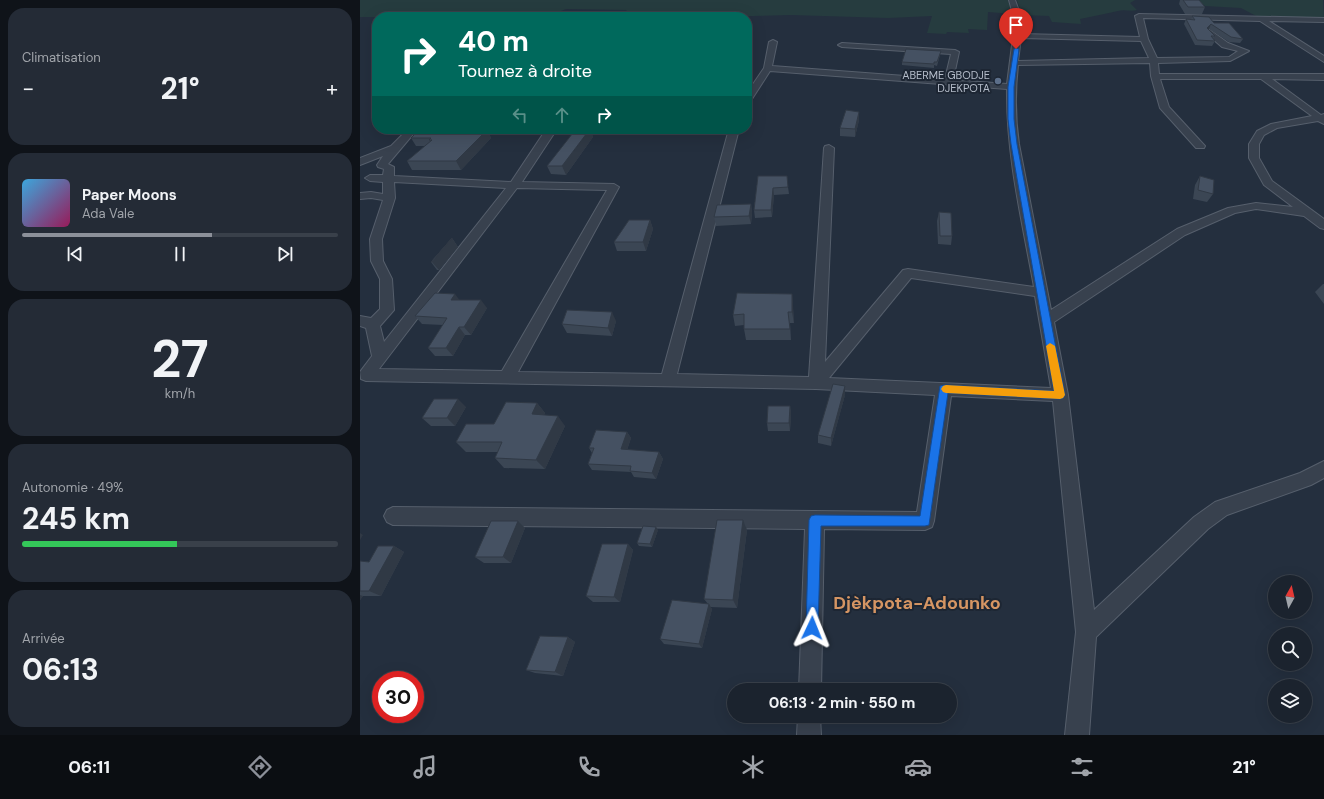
<!DOCTYPE html>
<html lang="fr">
<head>
<meta charset="utf-8">
<style>
  :root { --surface:#1b232e; --page:#242b36; --text:#f1f3f6; --muted:#a0a4aa; --line:#39404a; --accent:#8c9099 }
  body { margin:0; font-family:"DM Sans",sans-serif; background:var(--page); color:var(--text); height:100vh; display:flex; flex-direction:column; font-size:15px; white-space:nowrap }
  * { box-sizing:border-box; margin:0 }
  p { font-size:13px; color:var(--muted) }
  .icon { flex:none; width:22px; height:22px; fill:none; stroke:currentColor; stroke-width:2; stroke-linecap:round; stroke-linejoin:round }
  .map { position:relative; flex:1; overflow:hidden }
  .drawer { display:flex; flex-direction:column; gap:8px; padding:8px; background:#0f1319; width:360px }
  .drawer>* { flex:none }
  .top-card { position:absolute; left:12px; top:12px; width:380px; height:122px; border-radius:16px; box-shadow:0 4px 16px #0002,0 0 0 1px var(--line); background:#00695c; color:#fff; overflow:hidden }
  .needle { width:26px; rotate:8deg }
  .tools { position:absolute; left:908px; top:575px; display:grid; gap:8px }
  .tools a { display:grid; place-items:center; width:44px; height:44px; border-radius:50%; background:var(--surface); box-shadow:0 4px 16px #0002,0 0 0 1px var(--line); font-size:20px }
  .speed { position:absolute; left:12px; top:671px; display:flex; gap:8px; font-size:20px; font-weight:700; text-align:center }
  .speed>* { display:grid; place-content:center; width:52px; height:52px; border-radius:50%; background:var(--surface); box-shadow:0 4px 16px #0002,0 0 0 1px var(--line); line-height:1 }
  .speed .limit { border:6px solid #d22; background:#fff; color:#111 }
  .pin { position:absolute; display:grid; place-items:center; width:34px; height:34px; color:#fff; margin:-41px -17px; border-radius:50% 50% 50% 0; rotate:-45deg; box-shadow:0 0 4px #0007 }
  .pin .icon { rotate:45deg }
  .me { position:absolute; width:44px; margin:-22px; rotate:2deg; stroke-linejoin:round; filter:drop-shadow(0 0 3px #0008) }
  .turn { display:flex; align-items:center; gap:14px; height:84px; padding:0 20px; font-size:18px }
  .turn .icon { width:52px; height:52px; stroke-width:2.5 }
  .turn b { display:block; font-size:28px; line-height:34px }
  .lanes { display:flex; align-items:center; height:38px; padding:0 20px; background:#0003; justify-content:center; gap:20px; direction:ltr }
  .lanes .off { opacity:.35 }
  .big { font-size:30px; font-weight:700; line-height:1.1 }
  .drawer .widget { flex:1; display:flex; flex-direction:column; justify-content:center; gap:6px; min-width:0; padding:0 14px; border-radius:16px; background:var(--page) }
  .drawer .dial { align-items:center; gap:0 }
  .dial b { font-size:52px; line-height:1 }
  .song { display:flex; align-items:center; gap:12px }
  .cover { width:48px; height:48px; border-radius:6px; background:linear-gradient(135deg,hsl(200 70% 55%),hsl(330 70% 35%)) }
  .played { height:4px; border-radius:2px; background:linear-gradient(90deg,var(--accent) 60%,var(--line) 60%) }
  .keys { display:flex; justify-content:space-around; direction:ltr }
  .heat { display:flex; justify-content:space-between; align-items:center; font-size:22px; direction:ltr }
  .charge { height:6px; border-radius:3px; background:linear-gradient(90deg,#34c759 49%,var(--line) 0) }
  .trip { position:absolute; left:367px; top:683px; width:230px; height:40px; border-radius:20px; background:var(--surface); box-shadow:0 4px 16px #0002,0 0 0 1px var(--line); font-weight:700; line-height:40px; text-align:center }
  .menu { display:flex; height:64px; justify-content:space-around; align-items:center; background:#0b0e12; color:var(--muted) }
  .menu .icon { width:28px; height:28px }
  .menu .on { color:var(--accent) }
  .menu b { font-size:18px; color:var(--text) }
  main { display:flex; flex:1; min-height:0 }
  .map>svg:first-child { display:block }
  .green { fill:#263c3f }
  .lines { fill:none; stroke-linecap:round; stroke-linejoin:round }
  .minor-casing { stroke:#565f6c; stroke-width:2 }
  .minor { fill:#38414e; fill-rule:evenodd }
  .wall { fill:#3b4654 }
  .shaded-wall { fill:#303945 }
  .building { fill:#455162; stroke:#303945 }
  .route { fill:#1a73e8; stroke:#114b97 }
  .slow { fill:#f59e0b }
  .service-dot { fill:#5c6f8a; stroke:#1d2633; stroke-width:1.5 }
  .labels { text-anchor:middle; dominant-baseline:central; stroke-width:4; stroke-linejoin:round; paint-order:stroke }
  .far-poi-label { font-size:11px; fill:#b4bcc9; stroke:#1d2633; text-anchor:end }
  .near-quarter-label { font-size:18px; font-weight:bold; fill:#d59563; stroke:#1d2633 }
</style>
</head>
<body>
<main>
<section class="drawer">
<div class="widget"><p>Climatisation</p>
<div class="heat"><a>−</a><b class="big">21°</b><a>+</a></div>
</div>
<div class="widget">
<div class="song"><i class="cover"></i><div><b>Paper Moons</b><p>Ada Vale</p></div></div>
<div class="played"></div>
<div class="keys"><svg class="icon" aria-label="previous" viewBox="0 0 24 24"><path d="M18 5L8 12l10 7zM5 5v14"/></svg><svg class="icon" aria-label="pause" viewBox="0 0 24 24"><path d="M8 5v14M16 5v14"/></svg><svg class="icon" aria-label="next" viewBox="0 0 24 24"><path d="M6 5l10 7-10 7zM19 5v14"/></svg></div>
</div>
<div class="widget dial"><b>27</b><p>km/h</p></div>
<div class="widget"><p>Autonomie · 49%</p><b class="big">245 km</b><div class="charge"></div></div>
<div class="widget"><p>Arrivée</p><b class="big">06:13</b></div>
</section>
<div class="map">
<svg width="964" height="735" viewBox="0 0 964 735">
  <rect width="100%" height="100%" fill="#242f3e"/>
  <path class="green" d="M0,0H649L654,14L628,12L627,30L608,29L609,33L587,32L586,34L567,33L572,16L528,18L431,15L348,17L346,16L314,15L309,17H273L266,10L206,9L186,17H0Z
    M657,0H775L770,3L777,10C771,12 764,9 758,11C746,14 733,16 720,19L721,24L692,22L689,16L662,15Z
    M837,0H963L964,19L900,18L881,8L845,6Z"/>
  <g class="lines">
    <g class="minor-casing">
      <path id="minor" d="M649,0H655L663,22L661,34L780,37L775,16L779,14L964,18V22L909,21L964,56V62L900,21L783,18L788,39L797,58L869,57L878,51L862,47L847,34L846,32L850,30L868,43L889,51L870,61L798,63L799,74H964V80L912,79L961,115L964,114V124L958,121L917,128L904,135L899,144V158L912,181L964,219V229L960,228L944,216L896,209L875,213L825,235L694,322L708,395L734,610L834,517L855,502L940,473L964,461V478L951,485L867,515L848,529L736,637L729,735H705L716,632L693,401L591,396L574,521L572,527L565,530L464,529L461,690H439L445,529L33,525L27,522L24,516L27,510L33,507L557,512L575,395L456,389L6,381L1,379L0,372L12,356L6,328L0,326V316L11,318L20,309V279L11,261L10,239L23,200L11,198L0,199V193L11,192L23,194V182L10,181L5,178L10,175H23L24,169L18,167L17,165L23,156L0,165V158L31,146L48,129H56L55,132L28,164L34,167V176L151,182L183,134L143,132L138,129L193,130L195,132L162,182L254,184L259,187L158,372L302,374L369,129H379L317,374L449,377L464,148L465,146L469,145L474,148L465,362L543,270L548,269L674,287C662,221 646,155 647,89L410,71L390,102L387,103V93L404,68L409,42L413,40L417,42L412,66L585,79L591,54L482,47L478,45L482,43L595,50L599,52L593,80L647,84L655,22ZM661,38L781,41L789,58L658,61ZM790,63L791,76L800,108L836,148H844L845,146L809,107L800,79H901L952,116L911,124L897,131L889,144V158L904,185L933,207L896,203L868,208L817,229L691,310L659,144C655,117 655,92 658,65ZM34,182L146,188L24,342L20,326L34,310L32,279L23,261L22,239L35,198ZM157,188L247,190L142,371L19,369ZM551,278L675,296L691,388L469,378Z
        M438,716H460L461,735H437Z"/>
    </g>
    <use href="#minor" class="minor"/>
  </g>
  <path class="wall" d="M820,0H839L845,7L842,14H825L819,4Z
    M832,16L854,23L883,39L880,43L869,42L849,29L848,30L855,36L853,39L855,41L852,46L835,45L824,24L826,19L831,20Z
    M580,55L577,66L574,65V68L542,65V62Z
    M499,112V120L495,137L480,136V128Z
    M230,129L233,137L206,175L191,174L187,166Z
    M127,130L131,138L101,170H52L47,161L65,146H56L51,138Z
    M398,176L428,187L429,194L414,195L412,217L395,218L394,210Z
    M840,176L853,194L847,202L833,199L835,185Z
    M391,204L392,213L391,224L356,226L354,217Z
    M579,212L592,236L591,245L578,244L577,221Z
    M290,220L293,229L286,251H257L254,242Z
    M92,238L98,247L79,270H77L71,262Z
    M963,284H964V304L955,292Z
    M432,294L434,323H430L431,340H386L384,329V325L375,326L373,315Z
    M99,300L127,308L111,335H105L93,356H75L68,348L83,325L62,324L55,316Z
    M256,321L252,336L207,333L202,324Z
    M485,395L471,446L458,443V435Z
    M177,403L185,413L184,415L205,426L185,469L144,468L135,458L138,452H106L96,442Z
    M430,406L431,414L430,431H408L407,423Z
    M106,407L95,426H71L62,418Z
    M267,432L271,438L267,450L299,452L303,459L296,479L274,477L271,472L232,470L228,464L232,453L229,448Z
    M383,520L387,530L377,608L350,607L352,609L342,648L304,644L300,639L348,604L344,599Z
    M158,521L165,528L151,563H124L115,557Z
    M298,530L292,547L279,546L277,543Z
    M268,544L273,550L260,602H233L226,596Z
    M34,546L44,552L21,596H3L0,600V561L9,562Z
    M208,637L215,642L203,676L175,673L166,670Z"/>
  <path class="shaded-wall" d="M851,24L849,29L845,33L847,28Z
    M499,112V120L495,137V129Z
    M230,129L233,137L206,175L202,166Z
    M127,130L131,138L101,170L96,161Z
    M413,188L414,195L412,217L411,210Z
    M391,204L392,213L391,224L389,216Z
    M290,220L293,229L286,251L283,242Z
    M92,238L98,247L79,270L72,262Z
    M95,294L101,302L91,300Z
    M432,294L433,305L434,323L432,312Z
    M121,300L127,308L111,335L104,327Z
    M252,312L256,321L252,336L248,328Z
    M99,327L105,335L93,356L86,348Z
    M485,386V395L471,446V438Z
    M98,399L106,407L95,426L87,418Z
    M177,403L185,413L180,424L172,414Z
    M430,406L431,414L430,431L429,423Z
    M198,416L205,426L185,469L176,460Z
    M267,432L271,438L265,456L261,449Z
    M299,452L303,459L296,479L292,473Z
    M383,520L387,530L377,608L373,600Z
    M158,521L165,528L151,563L143,557Z
    M296,527L298,530L292,547L290,544Z
    M0,533L3,535L0,540Z
    M268,544L273,550L260,602L254,597Z
    M34,546L44,552L21,596L9,591Z
    M0,595L3,596L0,600Z
    M349,604L352,609L342,648L339,644Z
    M208,637L215,642L203,676L195,672Z"/>
  <path class="building" d="M823,0H839L845,7H828Z
    M832,16L849,17L854,23H869L883,39L871,37L851,24L847,28L855,36H851L855,41L837,40L826,19L835,20Z
    M546,49L581,51L577,62H574V64L542,62Z
    M486,110L499,112L495,129L480,128Z
    M60,129H106L127,130L96,161H47L72,140H69L71,138H51Z
    M216,129H230L202,166H187Z
    M398,176H427L428,187L413,188L411,210H394Z
    M840,176L854,180L853,194L838,190Z
    M391,204L389,216L354,217L357,205Z
    M579,212L591,213L592,236H580Z
    M269,220H290L283,242H254Z
    M92,238L72,262H71Z
    M75,293L95,294L91,300H121L104,327H99L86,348H68L87,318L55,316Z
    M377,293L432,294V312H428L430,329H384V314L373,315Z
    M207,310L252,312L248,328L202,324Z
    M473,384L485,386L471,438L458,435Z
    M74,399H98L87,418H62Z
    M146,402L177,403L172,414L198,416L176,460L135,458L142,442H96L106,424H134Z
    M408,406H430L429,423H407Z
    M236,430L267,432L261,449L299,452L292,473L270,471L271,466L228,464L234,448H229Z
    M357,520H383L373,600L344,599Z
    M131,521H158L143,557H115Z
    M283,526L296,527L290,544L277,543Z
    M242,544H268L254,597L226,596Z
    M18,546H34L9,591H0V561L9,562Z
    M312,600L349,604L339,644L300,639Z
    M180,636L208,637L195,672L166,670Z"/>
  <path class="route" d="M656,48L659,49L654,87V119L657,144L705,395L703,398L700,399L588,393L569,525L565,526H461L458,628L456,633L452,635L447,633L446,628L449,520L451,516L455,515L560,516L580,386L584,385L694,391L651,144L648,119V87L654,49Z"/>
  <path class="slow" d="M690,343L695,346L705,395L703,398L700,399L586,393L583,392L581,389L583,386L586,385L694,391L686,346Z"/>
  <circle class="service-dot" cx="638" cy="81" r="4"/>
  <g class="labels">
    <g class="far-poi-label">
      <text x="630" y="75">ABERME GBODJE<tspan x="630" dy="13">DJEKPOTA</tspan></text>
    </g>
    <g class="near-quarter-label">
      <text x="557" y="603">Djèkpota-Adounko</text>
    </g>
  </g>
</svg>
<div class="tools">
<a><svg class="needle" viewBox="-14 -14 28 28"><path d="M0-13l5 13h-10z" fill="#e53935"/><path d="M0 13l5-13h-10z" fill="#a0a4aa"/></svg></a>
<a><svg class="icon" aria-label="search" viewBox="0 0 24 24"><circle cx="10" cy="10" r="6"/><path d="M15 15l6 6"/></svg></a>
<a><svg class="icon" aria-label="layers" viewBox="0 0 24 24"><path d="M12 4l9 5-9 5-9-5zM3 14l9 5 9-5"/></svg></a>
</div>
<div class="speed"><div class="limit">30</div></div>
<div class="pin" style="left:656px;top:49px;background:#d93025"><svg class="icon" aria-label="arrive" viewBox="0 0 24 24"><path d="M6 21V4h12l-3 4 3 4H6"/></svg></div>
<svg class="me" style="left:452px;top:628px" viewBox="-20 -20 40 40"><path d="M0-17L14 15 0 8-14 15z" fill="#1a73e8" stroke="#fff" stroke-width="4"/></svg>
<div class="trip">06:13 · 2 min · 550 m</div>
<div class="top-card">
<div class="turn"><svg class="icon" aria-label="right" viewBox="0 0 24 24"><path d="M7 20v-9h11M14 6l5 5-5 5"/></svg><div><b>40 m</b>Tournez à droite</div></div>
<div class="lanes"><svg class="icon off" aria-label="left" viewBox="0 0 24 24"><path d="M17 20v-9H6M10 6l-5 5 5 5"/></svg><svg class="icon off" aria-label="ahead" viewBox="0 0 24 24"><path d="M12 20V5M6 11l6-6 6 6"/></svg><svg class="icon" aria-label="right" viewBox="0 0 24 24"><path d="M7 20v-9h11M14 6l5 5-5 5"/></svg></div>
</div>
</div>
</main>
<nav class="menu">
<b>06:11</b>
<svg class="icon on" aria-label="directions" viewBox="0 0 24 24"><path d="M12 3l9 9-9 9-9-9zM9 14v-3h6M13 9l2 2-2 2"/></svg>
<svg class="icon" aria-label="music" viewBox="0 0 24 24"><path d="M9 18V5l10-2v13"/><circle cx="6" cy="18" r="3"/><circle cx="16" cy="16" r="3"/></svg>
<svg class="icon" aria-label="phone" viewBox="0 0 24 24"><path d="M5 4h4l2 5-3 2q2 4 5 5l2-3 5 2v4C11 20 4 13 5 4z"/></svg>
<svg class="icon" aria-label="climate" viewBox="0 0 24 24"><path d="M12 3v18M4 7l16 10M4 17L20 7"/></svg>
<svg class="icon" aria-label="car" viewBox="0 0 24 24"><path d="M5 17H2v-5l4-1 3-4h7l3 4 3 1v5h-3M9 17h6M6 11h13"/><circle cx="7" cy="17" r="2"/><circle cx="17" cy="17" r="2"/></svg>
<svg class="icon" aria-label="filters" viewBox="0 0 24 24"><path d="M4 7h16M4 17h16"/><circle cx="9" cy="7" r="2"/><circle cx="15" cy="17" r="2"/></svg>
<b>21°</b>
</nav>
</body>
</html>
